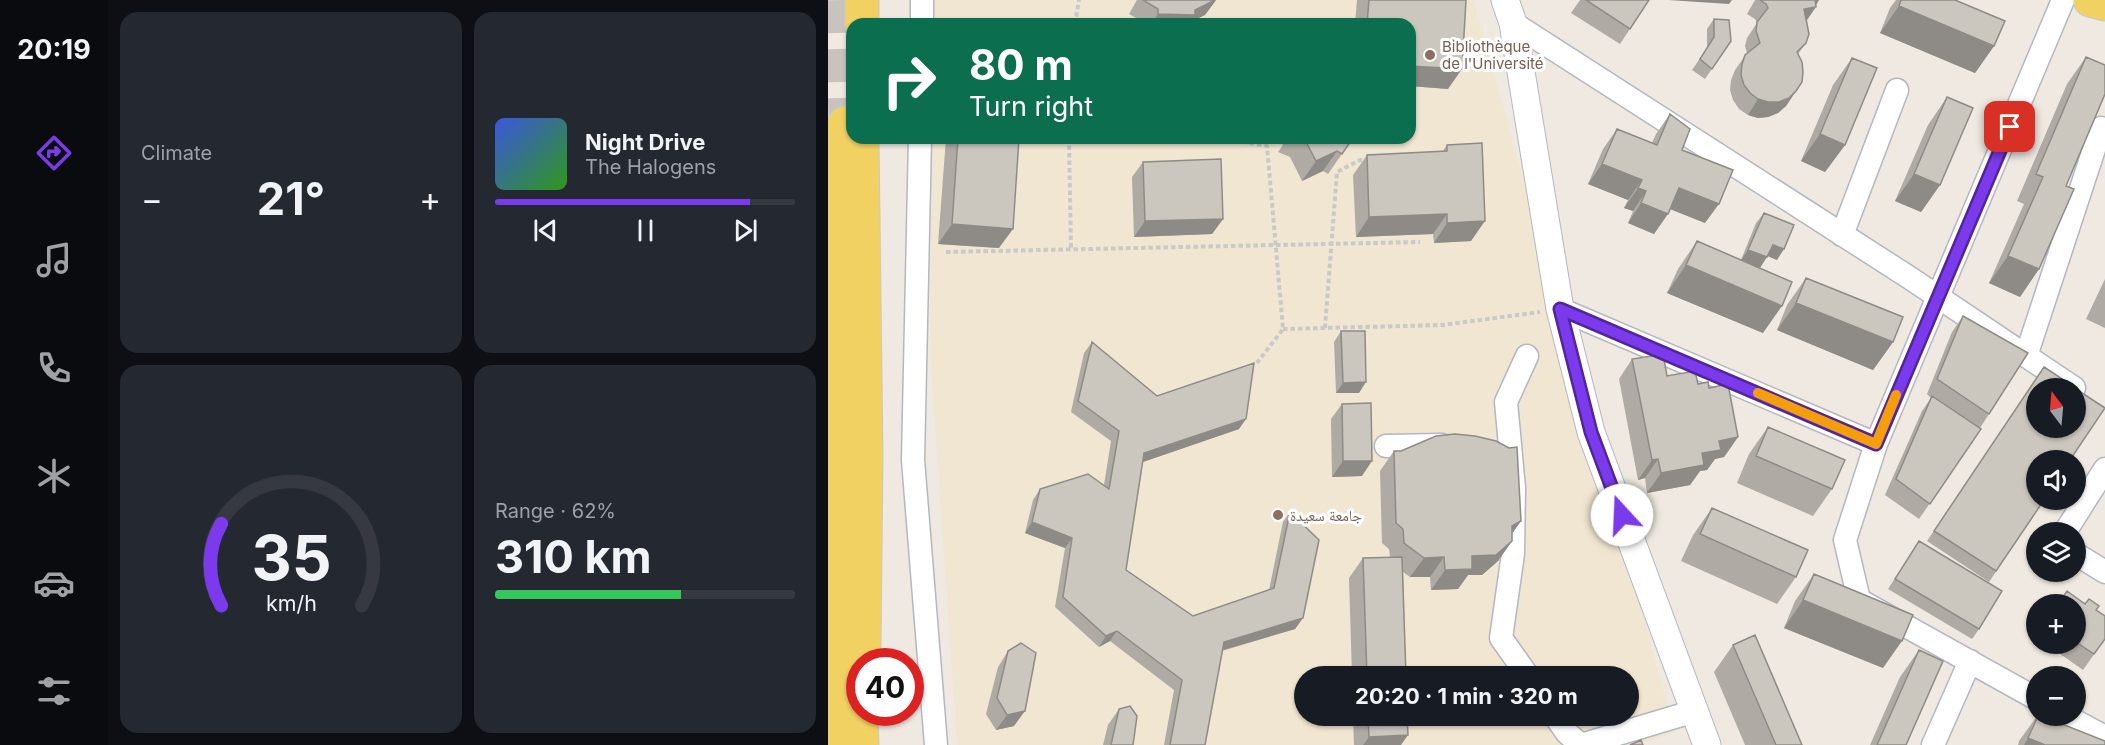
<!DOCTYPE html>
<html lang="en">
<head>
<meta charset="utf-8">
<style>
  :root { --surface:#171b24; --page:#242831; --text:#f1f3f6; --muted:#9ea1a6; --line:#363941; --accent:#7c3aed }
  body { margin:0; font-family:Inter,"Noto Naskh Arabic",sans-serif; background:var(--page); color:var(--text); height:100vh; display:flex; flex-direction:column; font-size:22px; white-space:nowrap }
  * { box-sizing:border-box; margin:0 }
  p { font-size:20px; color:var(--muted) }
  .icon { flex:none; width:33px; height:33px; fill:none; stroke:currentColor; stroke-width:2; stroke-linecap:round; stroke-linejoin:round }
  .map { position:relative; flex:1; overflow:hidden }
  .sheet { display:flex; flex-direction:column; gap:12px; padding:12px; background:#0d0f14; width:720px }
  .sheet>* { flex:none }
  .hud { position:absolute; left:18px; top:18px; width:570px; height:126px; border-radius:18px; box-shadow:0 2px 4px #0004; background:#0b6e4f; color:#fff; overflow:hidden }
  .needle { width:39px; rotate:344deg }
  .controls { position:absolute; left:1198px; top:378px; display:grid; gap:12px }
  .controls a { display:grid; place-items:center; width:60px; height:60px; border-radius:50%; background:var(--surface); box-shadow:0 2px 4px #0004; font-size:30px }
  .speed { position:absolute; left:18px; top:648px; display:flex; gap:12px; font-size:30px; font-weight:700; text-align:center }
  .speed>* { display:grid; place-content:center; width:78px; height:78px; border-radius:50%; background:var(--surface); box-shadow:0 2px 4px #0004; line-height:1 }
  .speed .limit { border:9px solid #d22; background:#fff; color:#111 }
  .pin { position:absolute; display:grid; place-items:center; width:51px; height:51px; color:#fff; margin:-26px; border-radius:12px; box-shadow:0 3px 9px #0006 }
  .me { position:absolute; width:66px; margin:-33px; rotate:340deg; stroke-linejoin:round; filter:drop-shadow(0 0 4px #0008) }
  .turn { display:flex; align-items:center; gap:21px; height:126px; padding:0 24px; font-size:27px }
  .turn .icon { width:78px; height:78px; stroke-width:2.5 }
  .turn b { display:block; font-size:42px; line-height:51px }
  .big { font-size:45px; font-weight:700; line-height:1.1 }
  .sheet .widget { flex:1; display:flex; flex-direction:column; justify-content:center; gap:9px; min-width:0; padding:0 21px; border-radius:18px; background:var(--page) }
  .sheet .dial { align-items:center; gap:0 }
  .dial svg { height:156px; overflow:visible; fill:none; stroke:var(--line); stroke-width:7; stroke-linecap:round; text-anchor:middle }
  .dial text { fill:var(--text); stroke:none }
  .song { display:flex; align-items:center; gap:18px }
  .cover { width:72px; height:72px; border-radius:9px; background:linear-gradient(135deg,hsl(230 70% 55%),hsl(110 70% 35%)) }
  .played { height:6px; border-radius:3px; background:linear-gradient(90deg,var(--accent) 85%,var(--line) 85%) }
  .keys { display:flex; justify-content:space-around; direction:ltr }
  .heat { display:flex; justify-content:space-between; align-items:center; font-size:33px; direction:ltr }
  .charge { height:9px; border-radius:4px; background:linear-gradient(90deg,#34c759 62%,var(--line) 0) }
  .sheet .tiles { flex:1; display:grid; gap:12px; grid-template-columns:repeat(2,1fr) }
  .trip { position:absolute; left:466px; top:666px; width:345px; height:60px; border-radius:30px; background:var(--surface); box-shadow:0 2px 4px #0004; font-weight:700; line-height:60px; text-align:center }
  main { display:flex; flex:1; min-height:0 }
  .dock { display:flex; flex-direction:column; width:108px; justify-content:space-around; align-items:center; background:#090b0e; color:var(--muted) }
  .dock .icon { width:42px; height:42px }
  .dock .selected { color:var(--accent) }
  .dock b { font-size:27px; color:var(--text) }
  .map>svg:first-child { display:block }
  .education { fill:#f0e6d1; fill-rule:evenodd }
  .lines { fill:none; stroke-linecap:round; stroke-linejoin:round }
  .primary-tunnel { stroke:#c8c4bd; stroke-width:33; stroke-dasharray:33 16; stroke-linecap:butt }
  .minor-casing { stroke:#b4b7c1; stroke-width:25 }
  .tertiary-casing { stroke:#b4b7c1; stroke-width:29 }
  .primary-casing { stroke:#c9c9c9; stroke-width:35 }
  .path { stroke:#c9c9c9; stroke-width:4; stroke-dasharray:4.5 3; stroke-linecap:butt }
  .minor { stroke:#fff; stroke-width:22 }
  .tertiary { stroke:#fff; stroke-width:27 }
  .primary { stroke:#f2d163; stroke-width:33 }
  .wall { fill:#afaba4 }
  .shaded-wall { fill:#8e8b86 }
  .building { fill:#cbc7bf; stroke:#8e8b86; stroke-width:1.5 }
  .route-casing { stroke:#51269a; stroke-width:15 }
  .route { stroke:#7c3aed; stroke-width:10 }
  .slow { stroke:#f59e0b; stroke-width:10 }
  .education-dot { fill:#8d6e63; stroke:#fff; stroke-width:2 }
  .labels { text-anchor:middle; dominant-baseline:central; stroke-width:6; stroke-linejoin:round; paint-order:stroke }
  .education-label { font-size:15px; fill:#785e54; stroke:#fff; text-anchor:start }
</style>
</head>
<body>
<main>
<nav class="dock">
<b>20:19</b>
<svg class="icon selected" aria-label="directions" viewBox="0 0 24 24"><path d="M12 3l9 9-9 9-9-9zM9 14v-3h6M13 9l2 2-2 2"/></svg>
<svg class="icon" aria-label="music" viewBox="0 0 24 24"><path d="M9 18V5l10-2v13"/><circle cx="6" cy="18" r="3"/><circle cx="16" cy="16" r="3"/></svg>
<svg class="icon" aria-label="phone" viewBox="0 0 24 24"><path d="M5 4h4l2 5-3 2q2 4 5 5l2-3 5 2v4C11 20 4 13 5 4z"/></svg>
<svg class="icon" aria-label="climate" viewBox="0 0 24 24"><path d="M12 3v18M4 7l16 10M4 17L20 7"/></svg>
<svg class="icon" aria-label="car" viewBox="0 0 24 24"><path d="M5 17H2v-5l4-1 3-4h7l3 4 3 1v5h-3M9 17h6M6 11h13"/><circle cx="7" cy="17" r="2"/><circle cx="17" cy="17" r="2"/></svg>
<svg class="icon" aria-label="filters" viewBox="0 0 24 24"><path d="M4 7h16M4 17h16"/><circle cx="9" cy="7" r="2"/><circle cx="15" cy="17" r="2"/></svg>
</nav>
<section class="sheet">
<div class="tiles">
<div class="widget"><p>Climate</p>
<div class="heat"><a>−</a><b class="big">21°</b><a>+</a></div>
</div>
<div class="widget">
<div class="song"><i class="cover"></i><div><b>Night Drive</b><p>The Halogens</p></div></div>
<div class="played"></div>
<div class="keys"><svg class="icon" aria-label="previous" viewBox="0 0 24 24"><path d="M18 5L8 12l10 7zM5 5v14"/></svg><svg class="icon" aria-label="pause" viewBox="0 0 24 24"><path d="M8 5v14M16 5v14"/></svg><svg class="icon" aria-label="next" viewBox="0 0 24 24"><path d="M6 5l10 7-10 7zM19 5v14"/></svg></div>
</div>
<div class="widget dial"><svg viewBox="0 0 100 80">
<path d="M14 69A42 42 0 1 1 86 69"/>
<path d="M14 69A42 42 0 0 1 14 27" stroke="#7c3aed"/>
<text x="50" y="56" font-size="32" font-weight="700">35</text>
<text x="50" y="72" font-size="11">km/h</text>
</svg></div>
<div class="widget"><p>Range · 62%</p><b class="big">310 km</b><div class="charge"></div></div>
</div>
</section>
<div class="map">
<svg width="1277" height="745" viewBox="0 0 1277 745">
  <rect width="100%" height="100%" fill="#efe9e1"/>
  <path class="education" d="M105,0H646L847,732L811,745H129L102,353L104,138H582V24H105ZM477,676H801V716H477Z"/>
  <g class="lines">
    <path class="primary-tunnel" d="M14,0L17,123"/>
    <g class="minor-casing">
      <path id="minor" d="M685,23L1082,278L1246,388
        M94,24V0
        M92,138L85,460L108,745
        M1014,235L1069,90
        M732,309L1048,444
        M699,356L678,402L686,488L685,554L673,638L700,676
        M1198,356L1273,128L1277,130
        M558,446L614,445
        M1237,532L1277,469
        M1248,554L1277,572
        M1209,699L1031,600L1017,540L1048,444L1235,0
        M727,716L739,733L753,745
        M1238,716L1277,737
        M753,745L867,711
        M1105,745L1142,661"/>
    </g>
    <g class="tertiary-casing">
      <path id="tertiary" d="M677,0L685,23L732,309L763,432L879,745"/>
    </g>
    <g class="primary-casing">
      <path id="primary" d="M1262,0L1277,4
        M34,24V0
        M34,138L38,456L36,645
        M29,622L32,677
        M33,712L34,745
        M8,745L10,151L17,123"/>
    </g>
    <path class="path" d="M247,24L251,0
      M241,138L243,250
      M392,138L439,146L455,329L429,363
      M118,252L592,242
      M497,328L509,172L532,160H538
      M455,329L615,325L712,312"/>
    <use href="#minor" class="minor"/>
    <use href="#tertiary" class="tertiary"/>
    <use href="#primary" class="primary"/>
  </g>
  <path class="wall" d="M309,0H388L377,15L362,22L361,24H319L301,14Z
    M529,0H638L620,89L582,86V24H527Z
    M752,0H821L792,44L743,13Z
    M927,0H991L978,21V43L970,54L968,91L958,106L950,113L940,117L930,118L920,115L911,109L905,100L902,90L903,80L907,70L919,53L917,46L919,38L929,23L927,19L919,14Z
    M1068,0H1127L1166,46L1147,73L1052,33L1062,8Z
    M886,19L903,41L877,79L864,70L879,48V29Z
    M1258,57L1238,186L1211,269L1192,297L1161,283L1196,204L1189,201L1239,84Z
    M1024,58L1017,145L997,172L973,161L1005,85Z
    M1119,97L1112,185L1093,212L1067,201L1100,125Z
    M842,114L854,150L877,223L842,209L826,234L800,223L805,211L796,208L800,200L760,184L775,149L789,129L824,143L828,134Z
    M118,138H191L171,248L110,244Z
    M446,138H525L500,174L495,171L474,181L462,157L450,152L455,145Z
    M619,145L643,241L606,243L605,234L528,237L525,175L539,155L614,152Z
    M315,162L395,219L384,234L306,237L304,177Z
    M936,213L949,260L940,256L913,260L928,223Z
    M869,241L935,333L839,293L850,269Z
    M978,278L1065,342L1045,370L949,330L959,305Z
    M1277,279V328L1258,319Z
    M1135,316L1161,414L1152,428L1153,429L1091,519L1057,495L1094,411L1103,398L1099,394L1124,332Z
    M513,331L531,393H508L506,342Z
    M264,342L329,396L411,429L315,462L298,570L365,616L441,590L455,522L462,512L475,618L467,629L394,651L377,745H336L346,690L282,641L271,647L227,607L237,548L197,533L205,500L212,489L276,485L283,441L243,412L256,353Z
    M804,359L839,376L881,388L910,437L896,457L887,459L879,470L872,471L862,485L819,493L817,478L810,480L791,379Z
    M1216,367V500L1161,582L1099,541Z
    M514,404L534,476L504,477L503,419Z
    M940,427L1004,489L985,516L909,483L921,454Z
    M566,451L693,521L684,533V541L670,561L654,575H640L630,589L603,590L602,577H582L575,572L578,676H524L521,578L535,558L562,557L561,549L554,543L552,471Z
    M884,508L968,577L949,604L853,561L865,535Z
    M1091,541L1151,629L1144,639L1060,589Z
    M986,574L1055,668L956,628L967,601Z
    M1248,604H1257L1268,610L1277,639L1255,670L1218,644H1248Z
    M905,645L974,745H917L886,672Z
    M1091,650L1078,745H1042L1072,677Z
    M180,651L186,726L168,730L158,714L170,667Z
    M291,709L305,745H275L280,725Z
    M525,716H579L573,745H526Z
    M1209,716L1277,745H1190L1191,741Z"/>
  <path class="shaded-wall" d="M388,0L377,15L362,22L361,24H323L330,14L367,10Z
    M840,0H904L901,4Z
    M985,0H991L986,8L988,7L977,23L976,9Z
    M1071,6L1166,46L1147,73L1052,33Z
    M582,66L634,69L620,89L582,86Z
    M968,91L958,106L950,113L940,117L930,118L920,115L930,99Z
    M992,134L1017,145L997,172L973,161Z
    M509,151L495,171L474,181L488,161Z
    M774,164L814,180L800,200L760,184Z
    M1086,174L1112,185L1093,212L1067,201Z
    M810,188L818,191L805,211L796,208Z
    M851,188L891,204L877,223L837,207Z
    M813,203L840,214L826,234L800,223Z
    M619,214L605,234L528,237L541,217Z
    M395,219L384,234L306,237L317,221Z
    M657,221L643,241L606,243L619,223Z
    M124,224L185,229L171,248L110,244Z
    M945,245L956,249L949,260L937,255Z
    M920,250L939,257L932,268L913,260Z
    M1180,256L1211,269L1192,297L1161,283Z
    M858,265L954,306L935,333L839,293Z
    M968,303L1065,342L1045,370L949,330Z
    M538,382L531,393H508L515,383Z
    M418,419L411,429L309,464L316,453Z
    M910,437L896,457L887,459L879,470L872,471L862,485L819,493L833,473L874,453L891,441Z
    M830,459L817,478L810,480L824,460Z
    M515,461H544L534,476L504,477Z
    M693,521L679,541L684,526Z
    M204,522L244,538L237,548L197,533Z
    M684,541L670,561L654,575H640L630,589L603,590L617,570L644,556Z
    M616,557L602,577H582L596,558Z
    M975,600L1074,641L1055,668L956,628Z
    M475,618L467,629L388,652L396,642Z
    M289,631L282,641L271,647L278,636Z
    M197,711L186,726L168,730L179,715Z
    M580,735L573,745H535L541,737Z
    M1200,738L1217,745H1196Z"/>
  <path class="building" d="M315,0H387L367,10V15L330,14V9Z
    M541,0H638L634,69L582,66V24H539Z
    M758,0H821L802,29Z
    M932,0H987L988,7L976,9L981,34L978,43L969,52L974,62L975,72L974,82L968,91L961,98L951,102H940L930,99L922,93L916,85L913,75L914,64L917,55L932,43L928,31L929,22L940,8L938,4Z
    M1073,0H1127L1177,21L1166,46L1071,6Z
    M886,19L901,20L903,41L884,69L872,59L886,37Z
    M295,20L301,24H293Z
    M1258,57L1277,65V94L1238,186L1246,189L1211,269L1180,256L1215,177L1208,174Z
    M1024,58L1049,68L1017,145L992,134Z
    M1119,97L1145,108L1112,185L1086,174Z
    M842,114L862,129L854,150L905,170L891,204L851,188L840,214L813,203L818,191L810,188L814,180L774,164L789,129L829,145Z
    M130,138H191L185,229L124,224Z
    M476,138H525L514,154L509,151L488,161Z
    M654,143L657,221L619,223V214L541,217L539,155L619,151V145Z
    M393,159L395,219L317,221L315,162Z
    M936,213L966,225L956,249L945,245L939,257L920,250Z
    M869,241L964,282L954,306L858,265Z
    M978,278L1075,317L1065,342L968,303Z
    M1135,316L1200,353L1161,414L1109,379Z
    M513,331H537L538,382L515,383Z
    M264,342L329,396L426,363L418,419L316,453L298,570L365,616L446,588L462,512L491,540L475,618L396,642L377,745H342L354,680L289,631L278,636L235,597L244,538L204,522L212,489L260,474L281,489L291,431L250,401Z
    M835,354L839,376L867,371L870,384L880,382L881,388L900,384L910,437L891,441L893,450L874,453L876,465L833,473L830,459L824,460L804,359Z
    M1216,367L1248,388H1209V428H1248V389L1277,408L1242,460H1209V500H1216L1168,571L1106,531Z
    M1104,396L1153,429L1102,504L1068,479Z
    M543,403L544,461H515L514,404Z
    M940,427L1017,460L1004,489L928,456Z
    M627,434L647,436L668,441L681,448L689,447L693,521L684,526V541L668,555L644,556V569L617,570L616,557L596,558L576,543L575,529L568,523L566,451H573L608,436Z
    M884,508L980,550L968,577L872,534Z
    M1091,541L1174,591L1151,629L1067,579Z
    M574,557L578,676H539L535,558Z
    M986,574L1085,615L1074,641L975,600Z
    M1239,591L1257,604L1261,599L1271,606L1268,610L1277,616V639L1266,654L1248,642V604H1230Z
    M927,635L974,745H948L905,645Z
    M193,643L208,653L197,711L179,715L169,698L180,651Z
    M1091,650L1115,661L1078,745H1049Z
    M302,706L309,716L305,745H283L291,709Z
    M540,716H579L580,735L541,737Z
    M1210,716H1214L1277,741V745H1217L1200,738Z
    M813,740L815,745H802Z"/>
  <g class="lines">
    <g class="route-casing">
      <path id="route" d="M794,515L763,432L732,309L1048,444L1182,127"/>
    </g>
    <use href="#route" class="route"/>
    <path class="slow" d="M930,393L1048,444L1068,395"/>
  </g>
  <g class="education-dot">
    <circle cx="602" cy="55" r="6"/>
    <circle cx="450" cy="515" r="6"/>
  </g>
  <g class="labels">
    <g class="education-label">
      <text x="614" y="46">Bibliothèque<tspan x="614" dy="17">de l'Université</tspan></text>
      <text x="462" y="515">جامعة سعيدة</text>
    </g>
  </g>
</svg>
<div class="controls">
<a><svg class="needle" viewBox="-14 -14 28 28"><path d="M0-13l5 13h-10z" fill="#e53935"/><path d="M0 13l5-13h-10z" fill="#9ea1a6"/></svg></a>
<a><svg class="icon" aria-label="sound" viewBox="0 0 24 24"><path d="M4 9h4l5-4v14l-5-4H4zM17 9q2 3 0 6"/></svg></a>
<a><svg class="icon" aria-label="layers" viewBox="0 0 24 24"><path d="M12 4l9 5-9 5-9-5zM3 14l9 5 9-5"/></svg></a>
<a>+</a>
<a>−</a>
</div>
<div class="speed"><div class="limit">40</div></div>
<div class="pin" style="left:1182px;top:127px;background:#d93025"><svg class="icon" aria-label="arrive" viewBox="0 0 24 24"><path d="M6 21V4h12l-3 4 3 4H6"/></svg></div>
<svg class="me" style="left:794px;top:515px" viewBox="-20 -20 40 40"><circle r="19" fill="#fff"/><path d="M0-13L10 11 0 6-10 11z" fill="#7c3aed"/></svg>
<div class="trip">20:20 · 1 min · 320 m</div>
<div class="hud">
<div class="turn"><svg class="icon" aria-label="right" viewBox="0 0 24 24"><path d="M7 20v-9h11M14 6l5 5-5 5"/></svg><div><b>80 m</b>Turn right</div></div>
</div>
</div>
</main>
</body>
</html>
